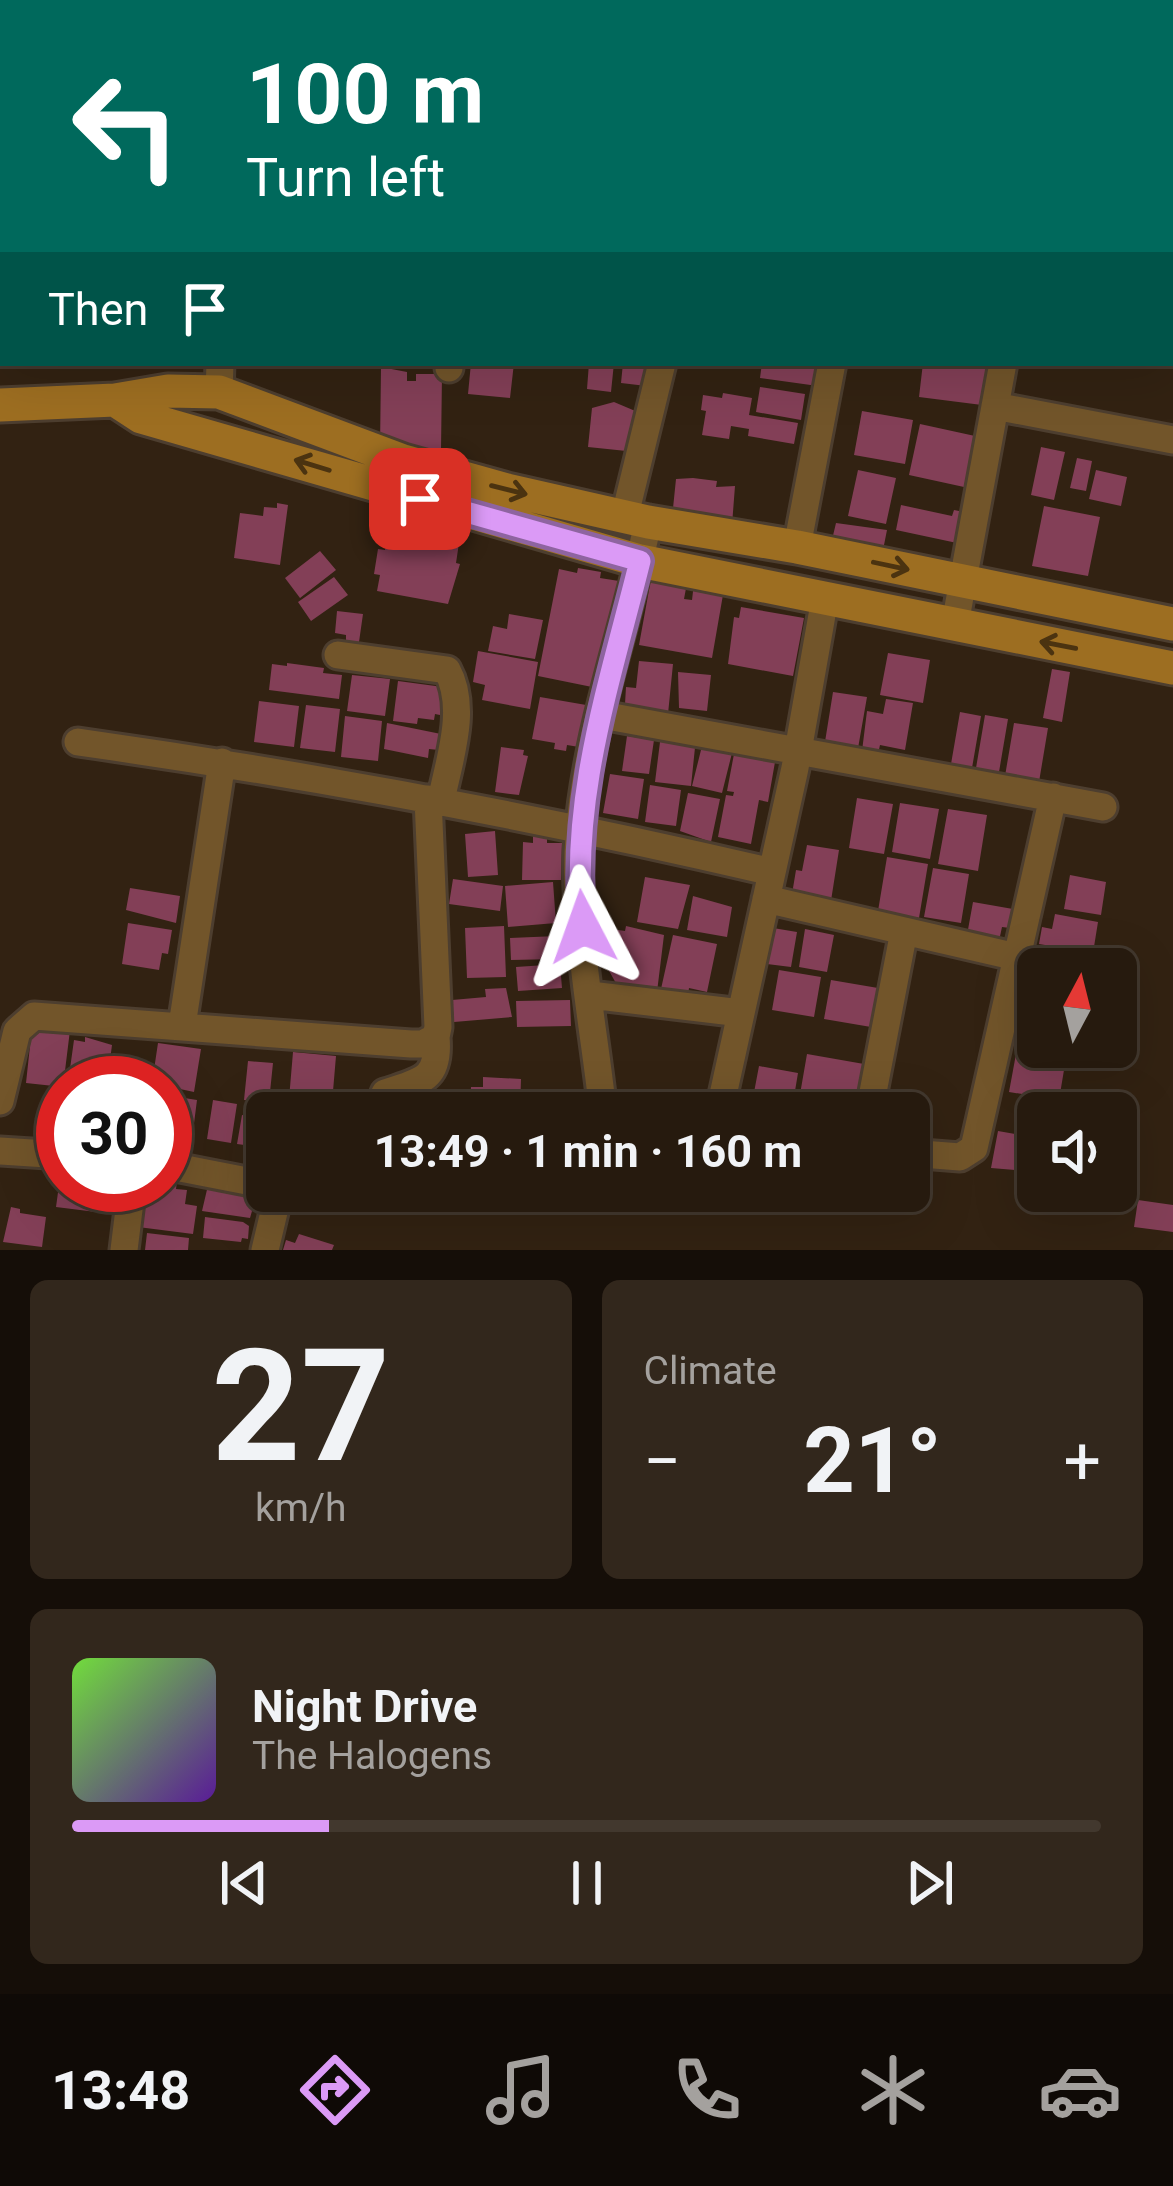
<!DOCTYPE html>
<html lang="en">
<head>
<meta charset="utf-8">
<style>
  :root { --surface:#261a0e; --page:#32271c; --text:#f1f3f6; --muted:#a4a19e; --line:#42382e; --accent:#db9af6 }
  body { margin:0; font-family:Roboto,sans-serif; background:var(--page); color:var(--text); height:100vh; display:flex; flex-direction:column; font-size:45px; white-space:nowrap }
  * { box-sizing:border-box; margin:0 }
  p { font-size:39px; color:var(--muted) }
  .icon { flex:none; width:66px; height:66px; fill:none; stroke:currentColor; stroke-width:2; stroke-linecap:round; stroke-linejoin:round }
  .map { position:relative; height:1250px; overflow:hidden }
  .side { display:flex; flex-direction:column; gap:30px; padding:30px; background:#150e08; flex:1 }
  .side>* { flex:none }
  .guide { position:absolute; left:0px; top:0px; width:1173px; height:366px; box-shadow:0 12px 48px #0002,0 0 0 3px var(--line); background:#00695c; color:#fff; overflow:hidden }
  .needle { width:78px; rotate:7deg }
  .buttons { position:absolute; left:1017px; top:948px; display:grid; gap:24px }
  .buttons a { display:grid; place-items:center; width:120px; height:120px; border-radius:18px; background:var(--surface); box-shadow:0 12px 48px #0002,0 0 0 3px var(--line); font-size:60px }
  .speed { position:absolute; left:36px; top:1056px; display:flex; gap:24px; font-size:60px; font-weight:700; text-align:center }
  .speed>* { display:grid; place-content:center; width:156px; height:156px; border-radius:50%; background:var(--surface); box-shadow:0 12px 48px #0002,0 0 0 3px var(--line); line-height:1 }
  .speed .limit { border:18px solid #d22; background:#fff; color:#111 }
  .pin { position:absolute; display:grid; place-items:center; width:102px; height:102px; color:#fff; margin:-51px; border-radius:24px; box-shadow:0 6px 18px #0006 }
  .me { position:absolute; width:132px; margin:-66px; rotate:356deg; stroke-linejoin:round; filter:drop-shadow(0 0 9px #0008) }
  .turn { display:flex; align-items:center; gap:42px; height:252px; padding:0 48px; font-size:54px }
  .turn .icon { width:156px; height:156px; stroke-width:2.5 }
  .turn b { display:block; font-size:84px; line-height:102px }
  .then { display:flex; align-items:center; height:114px; padding:0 48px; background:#0003; gap:24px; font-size:45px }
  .big { font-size:90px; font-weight:700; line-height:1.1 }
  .side .card { flex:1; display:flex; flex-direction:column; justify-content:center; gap:18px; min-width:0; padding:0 42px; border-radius:18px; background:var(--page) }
  .side .dial { align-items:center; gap:0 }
  .dial b { font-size:156px; line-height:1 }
  .song { display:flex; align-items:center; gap:36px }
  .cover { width:144px; height:144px; border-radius:18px; background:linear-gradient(135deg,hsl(100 70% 55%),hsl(270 70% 35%)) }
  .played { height:12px; border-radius:6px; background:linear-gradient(90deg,var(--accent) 25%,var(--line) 25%) }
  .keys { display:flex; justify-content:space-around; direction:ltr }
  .heat { display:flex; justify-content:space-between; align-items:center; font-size:66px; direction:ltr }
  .side .tiles { flex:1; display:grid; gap:30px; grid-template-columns:1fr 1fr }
  .card:last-child { grid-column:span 2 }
  .trip { position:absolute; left:246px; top:1092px; width:684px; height:120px; border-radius:18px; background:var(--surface); box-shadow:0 12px 48px #0002,0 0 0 3px var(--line); font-weight:700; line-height:120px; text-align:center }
  .tab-bar { display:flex; height:192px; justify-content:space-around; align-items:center; background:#0f0a06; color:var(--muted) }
  .tab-bar .icon { width:84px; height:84px }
  .tab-bar .current { color:var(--accent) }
  .tab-bar b { font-size:54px; color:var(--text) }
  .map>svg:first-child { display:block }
  .building { fill:#833f57 }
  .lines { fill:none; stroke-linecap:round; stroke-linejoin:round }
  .minor-casing { stroke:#4d3e2f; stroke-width:33 }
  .secondary-casing { stroke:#4d3e2f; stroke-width:39 }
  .minor { stroke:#72552a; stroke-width:27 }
  .secondary { stroke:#9d6e21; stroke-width:33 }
  .oneway { stroke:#4b3310 }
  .route-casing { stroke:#8e64a0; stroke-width:30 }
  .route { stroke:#db9af6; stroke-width:21 }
</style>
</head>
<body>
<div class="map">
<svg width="1173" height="1250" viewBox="0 0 1173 1250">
  <rect width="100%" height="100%" fill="#322212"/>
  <path class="building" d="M471,363H514L510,398L468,394Z
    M589,363H614L611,392L587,389Z
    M623,363H658L655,387L621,383Z
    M762,363H828L825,387L760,378Z
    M923,363H987L982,405L919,397Z
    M381,367L407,372V381H416V374H442L441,450L380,449Z
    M760,387L805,394L801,420L756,412Z
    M723,393L752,398L749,415L798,423L794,444L748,436L749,429L731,426L729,439L702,435L706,411L701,410L703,395L722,398Z
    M614,402L640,413L636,452L588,447L592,408Z
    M862,411L913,420L905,464L854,455Z
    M920,424L975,436L964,487L909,475Z
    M1041,447L1065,452L1054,500L1031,495Z
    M1077,458L1092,461L1086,491L1070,488Z
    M858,470L896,478L886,524L848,516Z
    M1096,470L1127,477L1121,506L1089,499Z
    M693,478L717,481L716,487L735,486L732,525L672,518L676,479Z
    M277,503L288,505L280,565L234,558L240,513L263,516L264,507L277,508Z
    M901,505L952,516L954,510L964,512L957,543L896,530Z
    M1044,506L1100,517L1088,576L1032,566Z
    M836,523L887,530L882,555L831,544Z
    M388,531L450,546L451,542L459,543L456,563L460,564L448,604L377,591L380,575L374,574L378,549L385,550Z
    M320,551L336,570L300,598L285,578Z
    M578,568L601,572L600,578L619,581L597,688L538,676L559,569L577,573Z
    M334,577L348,595L311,621L298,602Z
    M651,579L687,583L684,599L692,600L694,583L724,589L712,658L639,645Z
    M741,607L804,618L793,676L728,664L734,617L739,618Z
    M337,611L363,614L359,642L346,641V635L335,633Z
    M509,614L543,620L535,659L488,651L493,626L507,629Z
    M478,651L538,662L530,709L482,700L485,685L473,682Z
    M888,653L930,660L923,703L880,695Z
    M639,661L673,664L668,714L633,711V704H625L626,687L636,688Z
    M287,663L324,668L323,673L342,675L339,699L269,690L272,664L287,666Z
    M1052,669L1070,672L1062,722L1043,718Z
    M678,672L711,675L707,711L679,708Z
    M352,675L390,679L385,716L347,711Z
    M398,681L443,687L440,715L435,714L434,720L418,718L417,724L393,721Z
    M833,692L867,697L857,754L824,748Z
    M540,697L592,706L585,748L567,745L566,751L554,749L555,743L532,739Z
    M886,699L913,703L905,750L880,745L878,754L862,751L867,711L883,714Z
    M259,701L299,706L294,747L254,742Z
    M306,705L340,709L335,752L300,748Z
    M960,712L981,716L972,768L951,764Z
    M985,715L1008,719L999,772L976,768Z
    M345,716L382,721L378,761L341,757Z
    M387,723L441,734L439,750L429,749L428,758L384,749Z
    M1014,723L1048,728L1039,782L1005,776Z
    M661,734L696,738L691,786L655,782Z
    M627,736L654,740L649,774L622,771Z
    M702,746L732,753L722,793L692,786Z
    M501,747L524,750L523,755L528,756L519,795L495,792Z
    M734,754L775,762L768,802L759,800L751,844L718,837L726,795L733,796L734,792L727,791Z
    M610,774L644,779L638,819L603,813Z
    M650,785L681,790L676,826L645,822Z
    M688,793L720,799L711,842L680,831Z
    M857,798L893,804L884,854L849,848Z
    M900,803L939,809L930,859L892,852Z
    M948,809L987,815L978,871L938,864Z
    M495,831L498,875L468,877L465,834Z
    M533,833L547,834V843H562L561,880H522L523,842L533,843Z
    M807,845L839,850L830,907L791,900L796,870L802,871Z
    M887,857L928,864L919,918L878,911Z
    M933,868L969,874L961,923L924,917Z
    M1070,875L1106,882L1101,915L1064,909Z
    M645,877L690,885L678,929L637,922Z
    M453,879L503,886L500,911L449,904Z
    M553,882L556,923L508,927L505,886Z
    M130,888L180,896L176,923L126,910Z
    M693,896L732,907L727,937L687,930Z
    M973,902L1013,909L1010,928L1002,927L999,941L967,935Z
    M1055,914L1098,922L1093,953L1039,944L1042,927L1052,929Z
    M128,923L172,930L168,954L162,953L159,970L122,964Z
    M504,926L506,977L467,978L465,928Z
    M626,926L664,935L657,992L618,987L607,967L611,929L625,931Z
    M773,928L797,932L791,967L767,964Z
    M805,929L834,935L827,972L799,967Z
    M673,935L717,944L707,992L689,988L688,995L661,989Z
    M557,936L558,959L511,960L510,938Z
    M560,964L562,988L518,991L516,967Z
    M779,970L821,977L814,1017L772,1010Z
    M831,980L878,988L871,1027L824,1019Z
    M506,988L512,1017L454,1022L452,1000L486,997L485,989Z
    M570,1000L571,1026L517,1027L516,1001Z
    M33,1018L71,1022L63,1087L26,1083Z
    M85,1037L112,1045L107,1083H68L74,1040L85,1042Z
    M158,1043L201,1049L194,1092L152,1083Z
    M293,1052L336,1056L332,1103L289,1099Z
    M807,1054L864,1064L856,1110L799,1100Z
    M1016,1054L1040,1058L1050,1062L1049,1068L1064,1070L1059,1100L1009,1092Z
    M248,1061L273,1063L269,1102L244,1100Z
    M759,1066L798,1073L792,1109L752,1103Z
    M483,1077L521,1079L520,1113H482L483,1108L470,1107L471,1087H483Z
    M178,1097L197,1100L191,1147L172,1144Z
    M213,1100L237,1104L231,1143L207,1139Z
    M527,1101L570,1102V1113H527Z
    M242,1115L267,1119V1137L260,1136L259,1147L237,1144Z
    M998,1131L1038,1138V1172L991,1168Z
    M165,1179L177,1181L176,1189L187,1190L185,1204L197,1206L193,1234L138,1227L144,1185H165Z
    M209,1181L259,1197L257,1212L252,1211L250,1218L202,1211Z
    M59,1185H100L96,1212L56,1207Z
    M1138,1200L1173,1205V1232L1134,1227Z
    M11,1207L20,1209V1213L46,1217L42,1247L3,1242Z
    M205,1217L243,1222L249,1226L248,1239L242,1238L241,1242L203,1238Z
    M147,1233L189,1238L188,1250H145Z
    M299,1234L334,1245L332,1250H283L286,1240L295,1243Z"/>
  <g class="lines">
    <g class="minor-casing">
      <path id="minor" d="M365,0L377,3
        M234,3V0
        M407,3V0
        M562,3L563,0
        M730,3L731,0
        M899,3L900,0
        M1056,3V0
        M1170,173L1173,160
        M1170,310L1173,311
        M449,368V363
        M219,392L220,363
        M995,406L1173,440
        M625,515L662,363
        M797,547L832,363
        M955,624L1003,363
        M338,655L447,670C468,708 449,760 441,801
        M602,715L1103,807
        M78,742C311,775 542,818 772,872
        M766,899L1017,957
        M590,995L741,1013
        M182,1026L222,762
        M723,1095L795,768L825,598
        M0,1101L17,1031L34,1016L411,1044H423L436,1037L438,1027L428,799
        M603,1112C594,1027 572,919 579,836C587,730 627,626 648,522
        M377,1113L385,1093C421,1081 440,1080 436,1037
        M869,1113L904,931
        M0,1151L63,1155
        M909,1153L960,1157L974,1148L1053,797
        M165,1165L267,1185
        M124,1250L132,1185
        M265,1250L279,1191"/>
    </g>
    <g class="secondary-casing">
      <path id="secondary" d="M115,400L141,417L640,561L1173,668
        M0,405L115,400L168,391L219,392L403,461L507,490L648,522L797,547L1173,624"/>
    </g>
    <use href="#minor" class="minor"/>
    <use href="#secondary" class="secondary"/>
  </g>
  <defs><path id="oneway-shaft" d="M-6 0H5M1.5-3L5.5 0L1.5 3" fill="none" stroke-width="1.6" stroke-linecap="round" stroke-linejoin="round" transform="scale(3)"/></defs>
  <g class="oneway">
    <use href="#oneway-shaft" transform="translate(312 465) rotate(-163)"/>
    <use href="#oneway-shaft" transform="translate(509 490) rotate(14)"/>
    <use href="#oneway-shaft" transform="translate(891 566) rotate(12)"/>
    <use href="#oneway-shaft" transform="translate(1058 645) rotate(-169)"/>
  </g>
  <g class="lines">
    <g class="route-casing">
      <path id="route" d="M420,499L640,561C610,682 569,801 583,927"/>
    </g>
    <use href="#route" class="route"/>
  </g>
</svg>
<div class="buttons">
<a><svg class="needle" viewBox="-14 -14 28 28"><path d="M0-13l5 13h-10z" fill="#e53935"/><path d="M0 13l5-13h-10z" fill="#a4a19e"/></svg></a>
<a><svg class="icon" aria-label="sound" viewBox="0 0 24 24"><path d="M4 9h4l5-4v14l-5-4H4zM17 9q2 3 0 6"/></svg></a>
</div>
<div class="speed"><div class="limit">30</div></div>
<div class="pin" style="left:420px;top:499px;background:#d93025"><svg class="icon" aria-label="arrive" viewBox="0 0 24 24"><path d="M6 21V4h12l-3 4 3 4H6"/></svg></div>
<svg class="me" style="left:583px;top:927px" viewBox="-20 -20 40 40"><path d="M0-17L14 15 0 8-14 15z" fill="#db9af6" stroke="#fff" stroke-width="4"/></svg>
<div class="trip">13:49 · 1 min · 160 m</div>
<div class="guide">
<div class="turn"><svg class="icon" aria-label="left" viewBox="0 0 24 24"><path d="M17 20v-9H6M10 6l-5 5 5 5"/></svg><div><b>100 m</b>Turn left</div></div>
<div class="then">Then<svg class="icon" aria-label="arrive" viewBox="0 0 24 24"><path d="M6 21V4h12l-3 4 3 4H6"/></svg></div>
</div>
</div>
<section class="side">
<div class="tiles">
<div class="card dial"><b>27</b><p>km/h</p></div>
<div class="card"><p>Climate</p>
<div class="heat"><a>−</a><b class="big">21°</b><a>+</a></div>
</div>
<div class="card">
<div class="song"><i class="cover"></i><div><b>Night Drive</b><p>The Halogens</p></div></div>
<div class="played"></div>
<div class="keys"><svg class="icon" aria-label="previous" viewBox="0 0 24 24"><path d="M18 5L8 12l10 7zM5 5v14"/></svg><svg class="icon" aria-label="pause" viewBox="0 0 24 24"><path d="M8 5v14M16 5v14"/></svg><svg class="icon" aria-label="next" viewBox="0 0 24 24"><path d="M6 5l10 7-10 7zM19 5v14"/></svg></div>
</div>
</div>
</section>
<nav class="tab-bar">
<b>13:48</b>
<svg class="icon current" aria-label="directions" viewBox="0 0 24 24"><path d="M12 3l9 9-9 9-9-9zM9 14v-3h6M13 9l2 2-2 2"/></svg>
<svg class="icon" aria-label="music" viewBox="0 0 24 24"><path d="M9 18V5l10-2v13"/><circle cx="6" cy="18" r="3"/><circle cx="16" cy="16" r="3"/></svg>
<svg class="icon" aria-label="phone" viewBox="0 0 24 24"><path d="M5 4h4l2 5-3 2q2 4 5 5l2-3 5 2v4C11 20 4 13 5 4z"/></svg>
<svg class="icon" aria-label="climate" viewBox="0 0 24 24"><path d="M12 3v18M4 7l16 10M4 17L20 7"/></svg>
<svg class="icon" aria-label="car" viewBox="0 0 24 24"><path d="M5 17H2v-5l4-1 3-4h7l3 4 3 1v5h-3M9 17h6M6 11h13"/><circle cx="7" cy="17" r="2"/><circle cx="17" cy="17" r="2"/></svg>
</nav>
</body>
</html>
